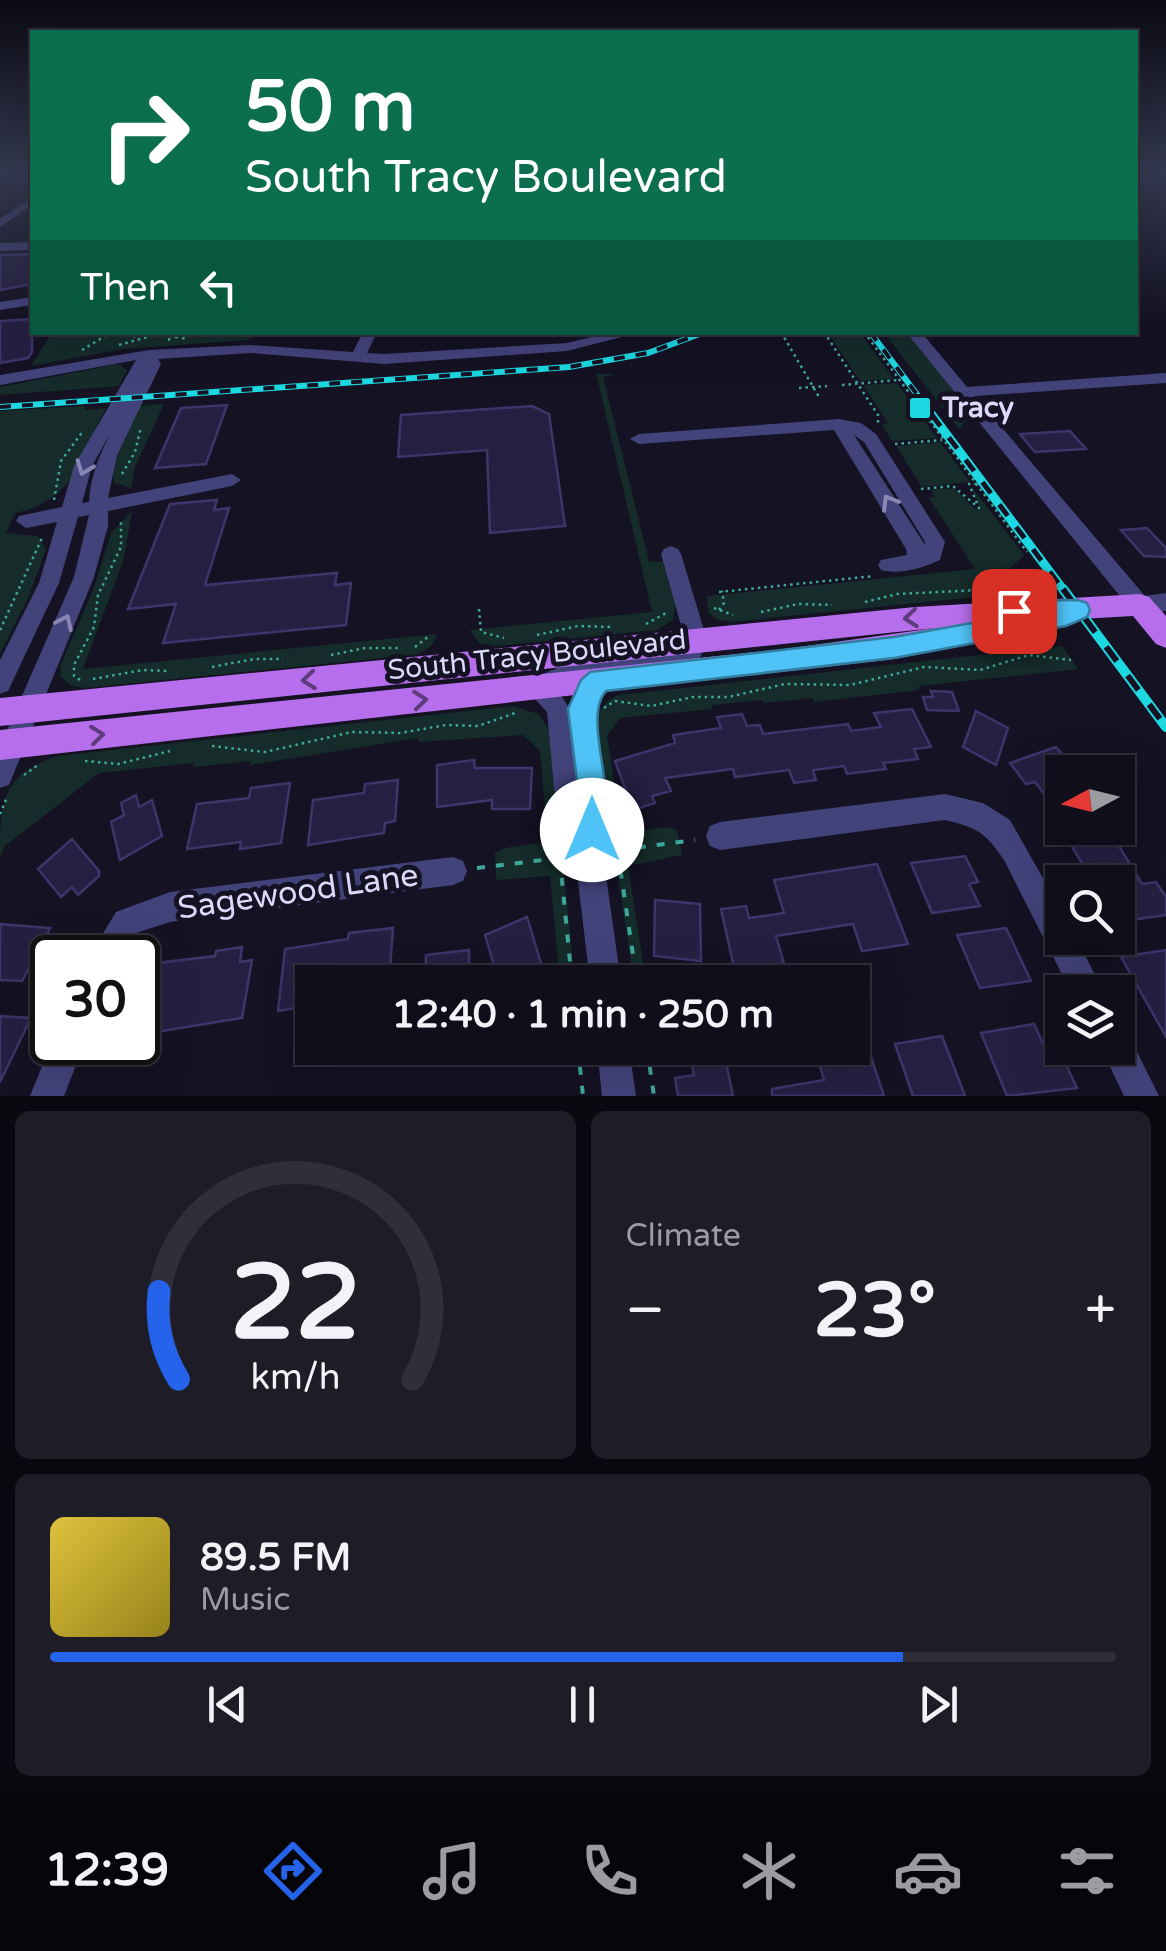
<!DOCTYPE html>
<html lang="en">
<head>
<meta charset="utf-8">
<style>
  :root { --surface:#0f0e1a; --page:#1d1c27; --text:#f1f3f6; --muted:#9b9ca2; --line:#2f2e39; --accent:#2563eb }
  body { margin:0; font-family:"Varela Round",sans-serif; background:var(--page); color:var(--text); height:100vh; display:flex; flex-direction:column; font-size:38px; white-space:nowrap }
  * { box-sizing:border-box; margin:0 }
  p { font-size:32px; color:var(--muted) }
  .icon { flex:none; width:55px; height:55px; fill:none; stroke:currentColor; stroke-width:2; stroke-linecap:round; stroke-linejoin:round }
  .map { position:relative; height:1096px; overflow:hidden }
  .panel { display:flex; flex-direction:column; gap:15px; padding:15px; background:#08080e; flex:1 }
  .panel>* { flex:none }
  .top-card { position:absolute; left:30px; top:30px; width:1108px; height:305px; border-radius:0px; box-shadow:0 10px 40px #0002,0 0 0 2px var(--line); background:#0b6e4f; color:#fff; overflow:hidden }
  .needle { width:65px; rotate:263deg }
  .fabs { position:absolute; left:1045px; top:755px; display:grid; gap:20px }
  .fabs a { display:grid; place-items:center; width:90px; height:90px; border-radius:0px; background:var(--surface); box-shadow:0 10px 40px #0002,0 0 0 2px var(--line); font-size:50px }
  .speed { position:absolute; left:30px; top:935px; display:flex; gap:20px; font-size:50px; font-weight:700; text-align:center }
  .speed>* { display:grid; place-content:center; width:130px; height:130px; border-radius:50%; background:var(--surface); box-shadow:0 10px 40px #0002,0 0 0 2px var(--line); line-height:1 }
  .speed .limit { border:5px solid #111; border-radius:15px; background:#fff; color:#111 }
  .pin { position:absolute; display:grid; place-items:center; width:85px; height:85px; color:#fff; margin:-42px; border-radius:20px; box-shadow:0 5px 15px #0006 }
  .me { position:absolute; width:110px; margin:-55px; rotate:0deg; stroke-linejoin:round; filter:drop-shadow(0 0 8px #0008) }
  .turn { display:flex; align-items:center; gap:35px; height:210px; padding:0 50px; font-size:45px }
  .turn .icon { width:130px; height:130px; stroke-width:2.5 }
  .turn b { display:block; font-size:70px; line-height:85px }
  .then { display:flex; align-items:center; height:95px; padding:0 50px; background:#0003; gap:20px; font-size:38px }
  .big { font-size:75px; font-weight:700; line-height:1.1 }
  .panel .card { flex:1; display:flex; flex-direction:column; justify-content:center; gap:15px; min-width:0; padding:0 35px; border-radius:15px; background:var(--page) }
  .panel .dial { align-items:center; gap:0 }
  .dial svg { height:260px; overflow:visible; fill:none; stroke:var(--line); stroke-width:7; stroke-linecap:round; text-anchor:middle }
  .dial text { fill:var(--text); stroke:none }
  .song { display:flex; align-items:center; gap:30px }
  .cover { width:120px; height:120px; border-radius:15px; background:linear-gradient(135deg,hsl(50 70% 55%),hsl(50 70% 35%)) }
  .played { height:10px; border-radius:5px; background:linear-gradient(90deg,var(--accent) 80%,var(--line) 80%) }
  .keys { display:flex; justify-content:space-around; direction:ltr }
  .heat { display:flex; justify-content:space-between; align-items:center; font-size:55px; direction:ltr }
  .panel .tiles { flex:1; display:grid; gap:15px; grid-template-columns:1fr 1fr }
  .card:last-child { grid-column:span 2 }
  .trip { position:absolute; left:295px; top:965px; width:575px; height:100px; border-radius:0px; background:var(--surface); box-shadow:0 10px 40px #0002,0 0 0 2px var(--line); font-weight:700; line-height:100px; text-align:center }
  .dock { display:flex; height:160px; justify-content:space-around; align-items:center; background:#06060a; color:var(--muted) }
  .dock .icon { width:70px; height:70px }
  .dock .active { color:var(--accent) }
  .dock b { font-size:45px; color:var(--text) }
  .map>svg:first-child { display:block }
  .green { fill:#152c2a }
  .building { fill:#252042; stroke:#3d356b; stroke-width:2.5 }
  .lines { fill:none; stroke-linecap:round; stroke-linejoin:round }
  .path-far1 { stroke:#3fa89d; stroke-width:2.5; stroke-dasharray:2.5 4; stroke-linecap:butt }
  .path { stroke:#3fa89d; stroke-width:4; stroke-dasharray:8 11; stroke-linecap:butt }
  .minor { fill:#43437c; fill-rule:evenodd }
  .major { fill:#b76eec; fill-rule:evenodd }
  .rail-far2-casing { stroke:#1dd7e1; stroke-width:6 }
  .rail-far1-casing { stroke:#1dd7e1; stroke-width:9 }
  .rail-casing { stroke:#1dd7e1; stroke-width:10 }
  .rail-far2 { stroke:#141223; stroke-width:4; stroke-dasharray:11; stroke-linecap:butt }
  .rail-far1 { stroke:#141223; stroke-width:5; stroke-dasharray:14; stroke-linecap:butt }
  .rail { stroke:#141223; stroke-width:6; stroke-dasharray:18; stroke-linecap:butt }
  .oneway { stroke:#8786b5 }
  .oneway2 { stroke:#5d3b7d }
  .route { fill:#4fc3f7; stroke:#337fa1; stroke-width:2.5 }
  .poi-dot { fill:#1dd7e1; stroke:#141223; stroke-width:4 }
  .labels { text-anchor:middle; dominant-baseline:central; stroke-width:10; stroke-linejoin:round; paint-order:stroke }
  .poi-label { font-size:28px; font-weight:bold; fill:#dbd9fa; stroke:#141223; text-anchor:start }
  .street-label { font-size:28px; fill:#dbd9fa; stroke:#141223 }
  .near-street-label { font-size:32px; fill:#dbd9fa; stroke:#141223 }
</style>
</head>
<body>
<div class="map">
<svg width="1166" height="1096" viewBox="0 0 1166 1096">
  <rect width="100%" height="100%" fill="#141223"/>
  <path class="green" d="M52,333V332L263,333L247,340L123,349L31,366Z
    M828,333H860L894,379L860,381Z
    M884,333H907L959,397L968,419L959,429Z
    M118,364L127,370L119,386L0,395V387Z
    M596,373L614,375L603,377L649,561L663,562L675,605L673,620L657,630L496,646L479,643L470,630L652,612Z
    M897,383L937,438L892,441L882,425L888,423L863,385Z
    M164,404L135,467L131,488L115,483L110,469L138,406Z
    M84,406L86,410L106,408C80,457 76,501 15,513L6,533L38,536L46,549L29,596L0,654V411Z
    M941,442V443L970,482L922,487L896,446Z
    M971,486L1024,555L997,581L1005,594L731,622L716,619L708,612L707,596L975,569L929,498L935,497L931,490L954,488L976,510L981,509Z
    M132,511L124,558L83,669L437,634C434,646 425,652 413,655L84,688L70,685L60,676L61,664L94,588L111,533Z
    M1062,646L1078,669L919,686V690L815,702L812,698L764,703L762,700L712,705V709L620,718L607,736L622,833L667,827L677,830L682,855L628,866L646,982H634L596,730C596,712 603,702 619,695Z
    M512,706L539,714L549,730L575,982H560L550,876L496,880L495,853L505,848L548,842L540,751L523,735L419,742L418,738L250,765V761L194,767V763L99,773L5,846L0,857C0,804 0,775 57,756Z"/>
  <path class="building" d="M32,254V284L0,290V255Z
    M32,319V352L28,358L0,363V321Z
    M227,405L206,464L155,468L181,408Z
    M532,406L549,414L565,526L490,533L487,450L398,457L401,415Z
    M1070,431L1086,449L1035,452L1020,434Z
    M217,500L214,510L229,508L205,585L337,573L335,585L351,583L346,625L163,643L176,604L128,609L170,504Z
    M1147,528L1166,548V557L1144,556L1121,530Z
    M931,691L952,692L959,711L927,710L923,697H933Z
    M912,709L931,747L914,749L918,759L883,763L886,769L847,774L844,766L813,770L816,780L794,783L789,770L735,777L733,769L665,778L671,791L652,796L655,803L633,810L615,761L675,743L673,735L721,728L717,717L742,714L747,726L760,725L763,734L848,724L851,731L881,727L874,713Z
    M976,711L1008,728L996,765L963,747Z
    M1056,747L1077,772H1062V817L1035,782L1026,784L1010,763Z
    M474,760L475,768H532L530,809H492V800L437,807V765Z
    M398,780L395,821L385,823L384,833L308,845L313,800L364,793L365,784Z
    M290,783L281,843L240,849L241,842L187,849L197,804L249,798L251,788Z
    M136,795L139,807L152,800L162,836L120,860L111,822L124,815L121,803Z
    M1061,828H1108L1142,884L1156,882L1166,897V915L1118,922V882H1093Z
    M72,839L99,871V876L78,895L72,887L61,897L38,869Z
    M965,856L978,882L969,884L980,906L932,913L911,863Z
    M877,864L908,944L862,951L853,924L776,936L787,974L737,981L721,909L746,906L749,918L784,913L774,880Z
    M655,900L700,904L701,961L654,956Z
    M527,917L543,970L515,982H499L485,935Z
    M0,924L50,928L22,981L0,980Z
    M393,928L389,982H312V1005L278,1011L285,949L348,939L349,933Z
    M1006,928L1031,981L980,988L957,935Z
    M242,947L240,962L252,960L242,1018L138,1035L157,963L215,956L216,951Z
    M469,950V982H425L426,955Z
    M1166,950V1037L1121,957Z
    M0,1016L31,1018L0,1082Z
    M1034,1024L1048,1054L1060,1052L1077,1088L1007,1096L981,1033Z
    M942,1036L965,1096H913L895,1044Z
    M723,1048L733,1096H678L675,1078L694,1075L689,1051Z
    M868,1048L884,1096H772V1089L824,1080L817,1056Z"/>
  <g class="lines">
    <path class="path-far1" d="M128,332L137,338
      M781,332L819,397
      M824,332L878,415V424
      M864,332L1027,552
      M168,340L185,332
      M119,345L158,334L188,339
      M82,350L112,332
      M842,385L898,380
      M799,388L827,386
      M895,444L942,440
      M122,474L135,452L141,427
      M921,489L953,486L979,508L969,484H977
      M54,500L61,461L83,431
      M719,592L874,576
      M865,602L897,594L1002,589
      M714,608L733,615
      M479,609L481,632L504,638
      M719,610L724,603L722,591
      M761,612L798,604L832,605
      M646,624L666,613
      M0,630L43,536
      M537,635L578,626L613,627
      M415,647L429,636
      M331,655L365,648H402
      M212,667L254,659H283
      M93,679L143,670L169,671
      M80,680L74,676V665L94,627L98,595L121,547V520
      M604,708L615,701L651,706L693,697H728L785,684L850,685L924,667L980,670L1029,655L1071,660
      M212,746L265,752L352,732L400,733L446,725L478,726L518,712
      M85,761L118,764L170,751
      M24,775L38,765
      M0,814L7,797"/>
    <path class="path" d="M615,833L637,982
      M558,840L572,982
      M619,850L695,840
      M477,868L559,858
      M578,1048L583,1096
      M647,1048L654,1096"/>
    <path class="minor" d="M32,197V205L0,227V219Z
      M32,242V250L0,251V243Z
      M32,297V305L0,310V302Z
      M363,332H377L367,353L384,354L567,343L612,332H641L567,351L384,364L250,353L158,359L161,364L117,455L108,498L232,474L241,480L232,486L108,511V526L94,577L9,785L0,788V746L74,577L89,515L78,517L59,583L8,691L0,694V660L39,583L57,522L26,528L16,521L19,516L62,507L74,466L136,360L0,385V375L149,350L250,345L353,352ZM111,432C100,454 90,476 89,502L82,503L92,466Z
      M906,332H921L967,387L1166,373V383L975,396L1145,596L1166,593V611L1140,614L1132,611Z
      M839,419L861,423L876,434L945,542L940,560C922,568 900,575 881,570L878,565L881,560L907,555L906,549L834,430L639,444L630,439L639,434ZM854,435L864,442L925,542V545Z
      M671,546L678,549L681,554L707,640L699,660L675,669L609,676L612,681L599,696L594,709L608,804L603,855L621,982H590L575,856L556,808L547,712L524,687L528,680L577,660L682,646L685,640L661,554L664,549ZM585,679L582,682L570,709L557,690Z
      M945,794L983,803L1010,820L1062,912V938H1076L1104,992H1071L1004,860C985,832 978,828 945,820L720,850L710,846L706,836L710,826L720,822Z
      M453,857L463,861L467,871L463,881L453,885L170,922L136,933L121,958H88L116,912L170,892Z
      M1118,1032L1129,1036L1159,1096H1124L1101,1048H1118Z
      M52,1042H85L64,1096H30Z
      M597,1048H629L636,1096H602Z"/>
    <path class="major" d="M1140,594L1149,597L1166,616V648L1156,644L1133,616L1027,622L1025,633L1015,636L894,659L0,760V730L785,649L935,628L0,726V698L915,607Z"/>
    <g class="rail-far2-casing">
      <path id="rail-far2" d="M870,332L934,417
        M0,407L569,367L648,353L705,332"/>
    </g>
    <g class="rail-far1-casing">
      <path id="rail-far1" d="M932,415L1065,592"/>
    </g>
    <g class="rail-casing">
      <path id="rail" d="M1063,589L1166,727"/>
    </g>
    <use href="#rail-far2" class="rail-far2"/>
    <use href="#rail-far1" class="rail-far1"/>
    <use href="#rail" class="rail"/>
  </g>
  <defs><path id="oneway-chevron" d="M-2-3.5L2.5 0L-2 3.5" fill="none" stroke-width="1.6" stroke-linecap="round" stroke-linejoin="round" transform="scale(2.5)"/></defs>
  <g class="oneway">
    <use href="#oneway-chevron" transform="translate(84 468) rotate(111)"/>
    <use href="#oneway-chevron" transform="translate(889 502) rotate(-121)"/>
    <use href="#oneway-chevron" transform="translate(65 622) rotate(-65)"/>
  </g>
  <g class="oneway2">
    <use href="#oneway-chevron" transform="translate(911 618) rotate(175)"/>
    <use href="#oneway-chevron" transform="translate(309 680) rotate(174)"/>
    <use href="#oneway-chevron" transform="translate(420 700) rotate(-6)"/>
    <use href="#oneway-chevron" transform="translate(97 735) rotate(-6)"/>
  </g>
  <linearGradient id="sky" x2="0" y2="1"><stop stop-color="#0b0a13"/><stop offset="0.53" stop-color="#343950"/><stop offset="1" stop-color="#343950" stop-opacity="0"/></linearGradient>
  <rect width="1166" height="324" fill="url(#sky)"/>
  <path class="route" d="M1078,600L1087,603L1090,610L1087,617L1066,626L894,658L606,691C581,718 620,799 603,840L592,845L581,840L576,830L580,804L568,709L581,680L590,672L894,637L1005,617L1002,611L1005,604L1014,601Z"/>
  <rect class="poi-dot" x="908" y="396" width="24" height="24" rx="5"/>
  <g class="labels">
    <g class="poi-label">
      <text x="942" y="408">Tracy</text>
    </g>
    <g class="street-label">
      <text transform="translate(537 655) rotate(-6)">South Tracy Boulevard</text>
    </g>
    <g class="near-street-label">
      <text transform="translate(298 892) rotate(-8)">Sagewood Lane</text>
    </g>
  </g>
</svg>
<div class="fabs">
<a><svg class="needle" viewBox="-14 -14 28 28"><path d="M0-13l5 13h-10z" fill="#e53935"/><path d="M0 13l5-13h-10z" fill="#9b9ca2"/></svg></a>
<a><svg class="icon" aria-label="search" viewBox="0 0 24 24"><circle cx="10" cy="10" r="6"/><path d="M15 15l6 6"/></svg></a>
<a><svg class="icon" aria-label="layers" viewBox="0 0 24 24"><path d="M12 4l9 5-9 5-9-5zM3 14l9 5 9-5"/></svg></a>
</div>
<div class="speed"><div class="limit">30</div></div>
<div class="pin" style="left:1014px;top:611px;background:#d93025"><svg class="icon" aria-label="arrive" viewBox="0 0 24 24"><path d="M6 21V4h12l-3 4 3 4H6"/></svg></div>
<svg class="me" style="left:592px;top:830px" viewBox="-20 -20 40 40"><circle r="19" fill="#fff"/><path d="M0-13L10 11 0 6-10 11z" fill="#4fc3f7"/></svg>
<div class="trip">12:40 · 1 min · 250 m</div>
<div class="top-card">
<div class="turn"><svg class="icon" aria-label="right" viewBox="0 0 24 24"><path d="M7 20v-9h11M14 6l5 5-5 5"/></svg><div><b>50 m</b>South Tracy Boulevard</div></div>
<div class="then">Then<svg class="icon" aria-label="left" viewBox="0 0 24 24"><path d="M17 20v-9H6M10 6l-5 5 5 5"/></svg></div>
</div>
</div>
<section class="panel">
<div class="tiles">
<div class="card dial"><svg viewBox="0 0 100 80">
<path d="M14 69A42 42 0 1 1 86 69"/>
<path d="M14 69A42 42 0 0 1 8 42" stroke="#2563eb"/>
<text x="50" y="56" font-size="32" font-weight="700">22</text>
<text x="50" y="72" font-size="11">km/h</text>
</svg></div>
<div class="card"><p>Climate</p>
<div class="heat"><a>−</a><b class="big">23°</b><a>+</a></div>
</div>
<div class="card">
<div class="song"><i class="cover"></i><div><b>89.5 FM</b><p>Music</p></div></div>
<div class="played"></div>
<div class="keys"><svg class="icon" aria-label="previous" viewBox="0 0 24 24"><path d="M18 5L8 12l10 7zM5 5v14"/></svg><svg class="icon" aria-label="pause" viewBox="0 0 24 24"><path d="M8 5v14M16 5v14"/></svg><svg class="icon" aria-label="next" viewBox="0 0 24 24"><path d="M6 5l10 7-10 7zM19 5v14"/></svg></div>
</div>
</div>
</section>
<nav class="dock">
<b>12:39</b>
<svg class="icon active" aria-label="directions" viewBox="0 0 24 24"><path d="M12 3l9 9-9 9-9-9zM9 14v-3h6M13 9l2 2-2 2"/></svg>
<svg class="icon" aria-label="music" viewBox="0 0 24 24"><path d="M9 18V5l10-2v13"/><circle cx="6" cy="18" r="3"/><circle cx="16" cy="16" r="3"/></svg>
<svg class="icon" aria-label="phone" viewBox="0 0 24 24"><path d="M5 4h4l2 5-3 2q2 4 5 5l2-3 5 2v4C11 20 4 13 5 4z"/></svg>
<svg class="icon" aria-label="climate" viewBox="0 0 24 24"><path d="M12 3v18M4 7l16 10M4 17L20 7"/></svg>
<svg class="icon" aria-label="car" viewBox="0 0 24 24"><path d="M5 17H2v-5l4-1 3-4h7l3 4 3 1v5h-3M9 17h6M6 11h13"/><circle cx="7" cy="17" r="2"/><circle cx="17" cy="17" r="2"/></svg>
<svg class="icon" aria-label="filters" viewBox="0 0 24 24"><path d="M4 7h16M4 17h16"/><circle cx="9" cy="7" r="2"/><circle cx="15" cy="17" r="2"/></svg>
</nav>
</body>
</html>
